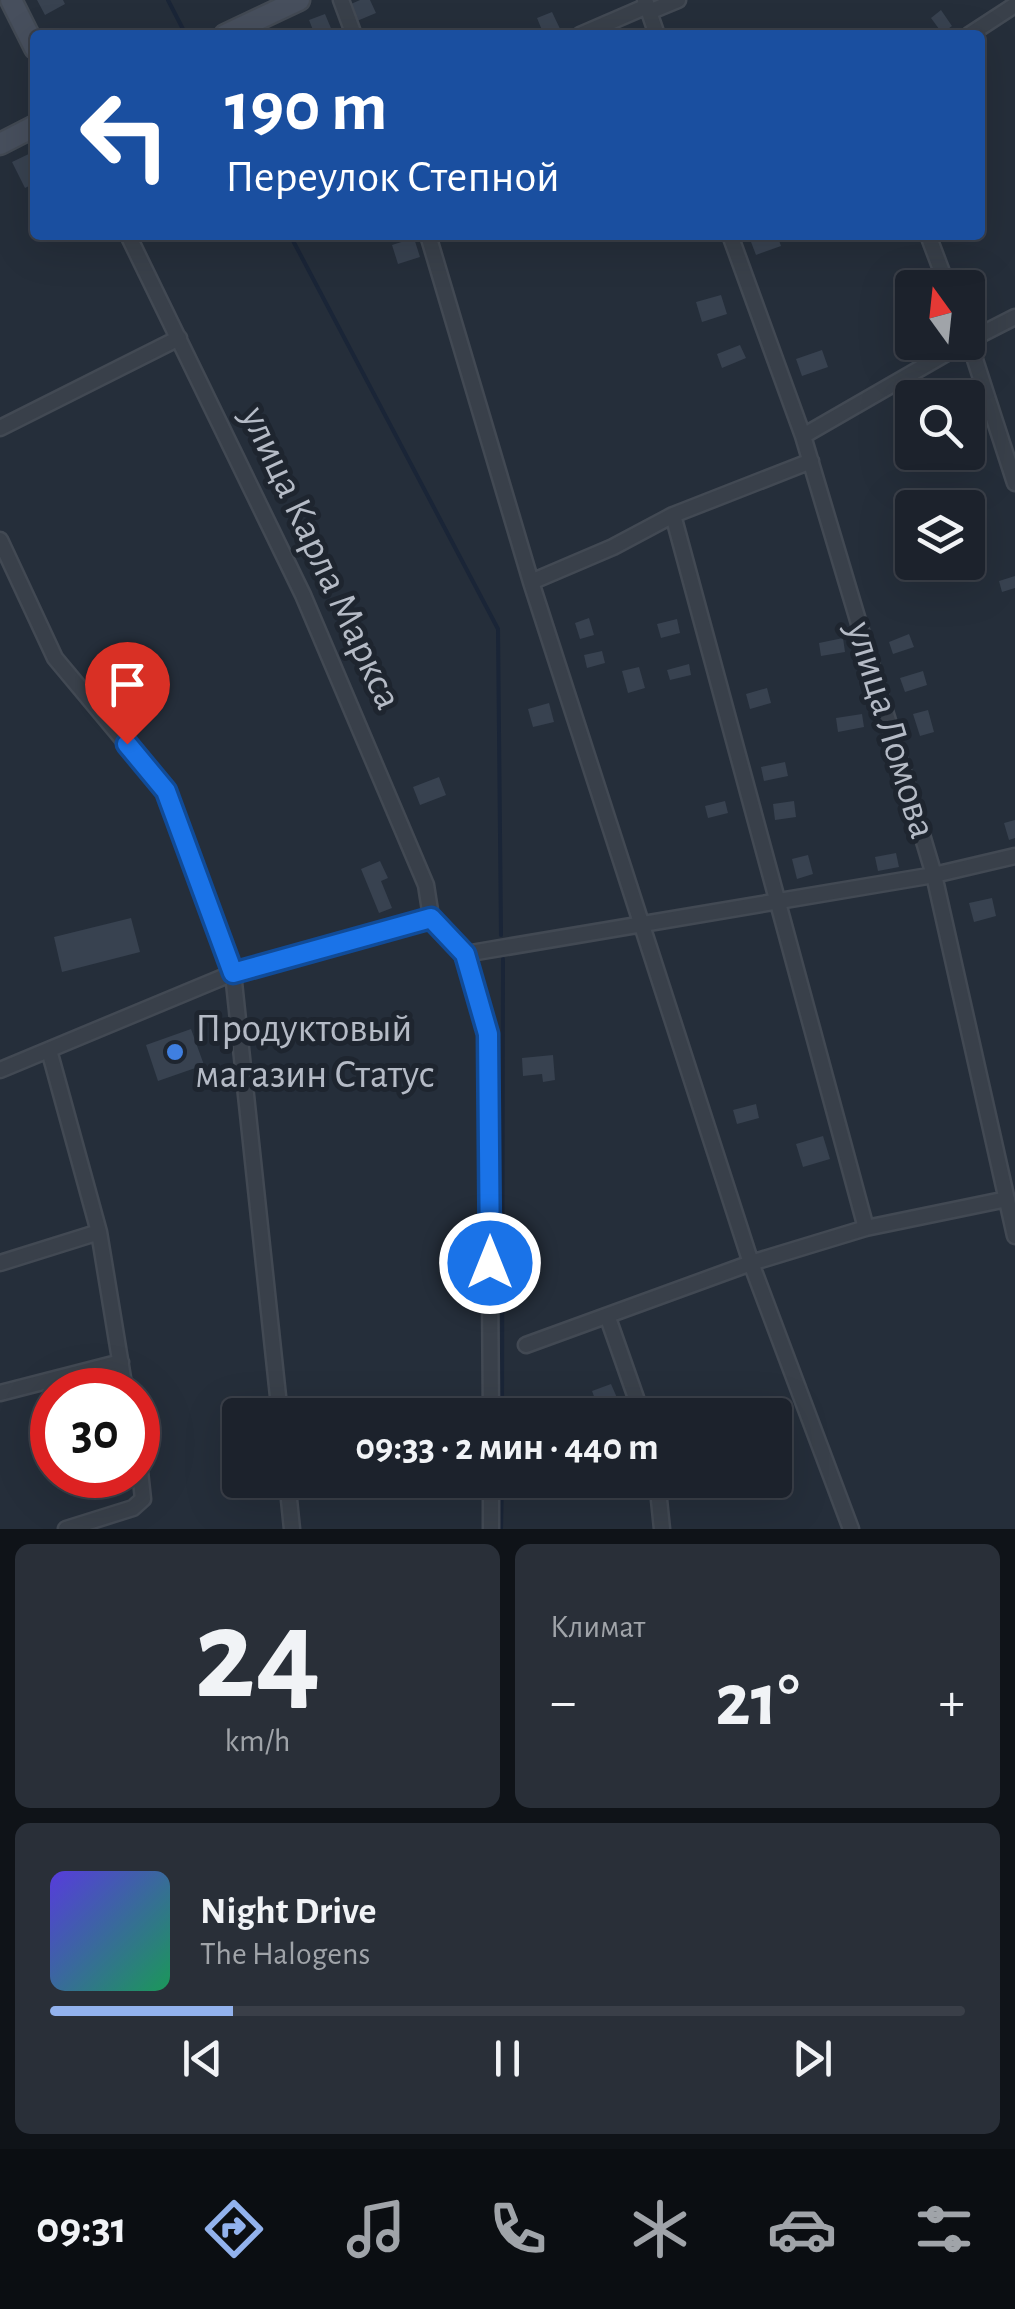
<!DOCTYPE html>
<html lang="ru">
<head>
<meta charset="utf-8">
<style>
  :root { --surface:#1c222c; --page:#292f38; --text:#f1f3f6; --muted:#a0a4a9; --line:#3a3f48; --accent:#92b2ed }
  body { margin:0; font-family:"Alegreya Sans",sans-serif; background:var(--page); color:var(--text); height:100vh; display:flex; flex-direction:column; font-size:38px; white-space:nowrap }
  * { box-sizing:border-box; margin:0 }
  p { font-size:32px; color:var(--muted) }
  .icon { flex:none; width:55px; height:55px; fill:none; stroke:currentColor; stroke-width:2; stroke-linecap:round; stroke-linejoin:round }
  .map { position:relative; height:1529px; overflow:hidden }
  .drawer { display:flex; flex-direction:column; gap:15px; padding:15px; background:#0f1318; flex:1 }
  .drawer>* { flex:none }
  .guide { position:absolute; left:30px; top:30px; width:955px; height:210px; border-radius:10px; box-shadow:0 10px 40px #0002,0 0 0 2px var(--line); background:#1a4fa0; color:#fff; overflow:hidden }
  .needle { width:65px; rotate:345deg }
  .fabs { position:absolute; left:895px; top:270px; display:grid; gap:20px }
  .fabs a { display:grid; place-items:center; width:90px; height:90px; border-radius:10px; background:var(--surface); box-shadow:0 10px 40px #0002,0 0 0 2px var(--line); font-size:50px }
  .speed { position:absolute; left:30px; top:1368px; display:flex; gap:20px; font-size:50px; font-weight:700; text-align:center }
  .speed>* { display:grid; place-content:center; width:130px; height:130px; border-radius:50%; background:var(--surface); box-shadow:0 10px 40px #0002,0 0 0 2px var(--line); line-height:1 }
  .speed .limit { border:15px solid #d22; background:#fff; color:#111 }
  .pin { position:absolute; display:grid; place-items:center; width:85px; height:85px; color:#fff; margin:-102px -42px; border-radius:50% 50% 50% 0; rotate:-45deg; box-shadow:0 0 10px #0007 }
  .pin .icon { rotate:45deg }
  .me { position:absolute; width:110px; margin:-55px; rotate:0deg; stroke-linejoin:round; filter:drop-shadow(0 0 8px #0008) }
  .turn { display:flex; align-items:center; gap:35px; height:210px; padding:0 30px; font-size:45px }
  .turn .icon { width:130px; height:130px; stroke-width:2.5 }
  .turn b { display:block; font-size:70px; line-height:85px }
  .big { font-size:75px; font-weight:700; line-height:1.1 }
  .drawer .tile { flex:1; display:flex; flex-direction:column; justify-content:center; gap:15px; min-width:0; padding:0 35px; border-radius:15px; background:var(--page) }
  .drawer .dial { align-items:center; gap:0 }
  .dial b { font-size:130px; line-height:1 }
  .song { display:flex; align-items:center; gap:30px }
  .cover { width:120px; height:120px; border-radius:15px; background:linear-gradient(135deg,hsl(250 70% 55%),hsl(150 70% 35%)) }
  .played { height:10px; border-radius:5px; background:linear-gradient(90deg,var(--accent) 20%,var(--line) 20%) }
  .keys { display:flex; justify-content:space-around; direction:ltr }
  .heat { display:flex; justify-content:space-between; align-items:center; font-size:55px; direction:ltr }
  .drawer .tiles { flex:1; display:grid; gap:15px; grid-template-columns:1fr 1fr }
  .tile:last-child { grid-column:span 2 }
  .trip { position:absolute; left:222px; top:1398px; width:570px; height:100px; border-radius:10px; background:var(--surface); box-shadow:0 10px 40px #0002,0 0 0 2px var(--line); font-weight:700; line-height:100px; text-align:center }
  .dock { display:flex; height:160px; justify-content:space-around; align-items:center; background:#0b0e12; color:var(--muted) }
  .dock .icon { width:70px; height:70px }
  .dock .on { color:var(--accent) }
  .dock b { font-size:45px; color:var(--text) }
  .map>svg:first-child { display:block }
  .lines { fill:none; stroke-linecap:round; stroke-linejoin:round }
  .stream { stroke:#1a2537; stroke-width:4 }
  .building { fill:#384250 }
  .street-casing { stroke:#424953; stroke-width:19 }
  .secondary-casing { stroke:#424953; stroke-width:25 }
  .street { stroke:#39404a; stroke-width:14 }
  .secondary { stroke:#474f5d; stroke-width:20 }
  .route-casing { stroke:#114b97; stroke-width:25 }
  .route { stroke:#1a73e8; stroke-width:18 }
  .shop-dot { fill:#3f7fe0; stroke:#1e252f; stroke-width:4 }
  .labels { text-anchor:middle; dominant-baseline:central; stroke-width:10; stroke-linejoin:round; paint-order:stroke }
  .street-label { font-size:40px; fill:#b5bbc6; stroke:#1e252f }
  .poi-label { font-size:40px; fill:#b5bbc6; stroke:#1e252f; text-anchor:start }
</style>
</head>
<body>
<div class="map">
<svg width="1015" height="1529" viewBox="0 0 1015 1529">
  <rect width="100%" height="100%" fill="#252e3a"/>
  <g class="lines">
    <path class="stream" d="M168,0L186,35
      M290,235L498,629L501,935
      M502,1415L503,959
      M501,1529L502,1480"/>
  </g>
  <path class="building" d="M37,0H63L65,4L45,15Z
    M360,0H370L376,13L357,21L351,4Z
    M941,10L952,26L942,33L931,18Z
    M552,12L562,33L544,35L537,18Z
    M325,14L333,33L315,35L309,20Z
    M35,151V183L25,188L12,162Z
    M770,235H777L781,246L756,255L751,242Z
    M414,238L420,257L398,264L392,245Z
    M721,295L727,314L702,322L696,302Z
    M740,345L746,358L722,368L717,354Z
    M822,350L828,367L802,376L796,359Z
    M1015,576V588L1002,592L999,581Z
    M589,618L594,635L580,639L575,623Z
    M677,619L680,633L661,638L657,624Z
    M909,634L914,647L893,654L889,642Z
    M843,638L845,652L821,656L819,643Z
    M602,651L605,663L587,668L584,655Z
    M689,664L691,675L670,680L667,670Z
    M639,667L645,688L628,693L622,671Z
    M923,671L927,685L905,692L900,678Z
    M767,688L771,703L750,709L746,694Z
    M549,703L554,722L533,727L528,709Z
    M928,710L934,732L920,736L913,714Z
    M862,714L864,727L838,732L836,718Z
    M785,762L788,776L764,781L761,767Z
    M439,777L446,795L420,805L413,787Z
    M725,801L728,813L708,818L705,806Z
    M794,801L796,817L775,820L773,804Z
    M1015,820V838L1009,840L1004,823Z
    M896,853L899,867L878,871L875,857Z
    M808,855L813,874L797,879L792,859Z
    M380,861L388,878L381,881L392,908L379,913L361,869Z
    M992,898L996,916L974,922L969,903Z
    M131,918L140,952L62,972L54,937Z
    M191,1029L204,1065L158,1081L146,1045Z
    M553,1055L555,1080L543,1082L542,1074L523,1076L522,1058Z
    M756,1104L759,1118L737,1124L733,1110Z
    M823,1136L830,1159L803,1167L796,1144Z
    M611,1384L618,1400L598,1407L592,1391Z"/>
  <g class="lines">
    <g class="street-casing">
      <path id="street" d="M341,0L354,35
        M645,0L657,35
        M649,12L678,0
        M580,35L647,6
        M969,35L1015,5
        M128,235L303,595L426,885L431,917L465,954L488,1034L491,1415
        M428,235L531,582L751,1263L851,1529
        M730,235L803,436L934,875L1015,1236
        M928,235L948,288
        M968,338L1015,483
        M968,341L1015,317
        M0,428L179,338
        M803,436L966,342
        M673,515L866,1228
        M0,540L55,658L166,791L233,973L280,1415
        M531,582L613,547L673,515L811,461
        M465,954L934,875L1015,856
        M49,1050L99,1232L125,1390
        M0,1070L233,973L431,917
        M0,1263L99,1232
        M608,1318L642,1415
        M526,1345L751,1263L866,1228L1007,1199
        M0,1393L121,1362
        M287,1480L292,1529
        M491,1480V1529
        M657,1480L662,1529
        M66,1529L133,1508L143,1499L138,1453"/>
    </g>
    <g class="secondary-casing">
      <path id="secondary" d="M11,0L35,48
        M225,35L299,0
        M0,144L35,126"/>
    </g>
    <use href="#street" class="street"/>
    <use href="#secondary" class="secondary"/>
  </g>
  <g class="lines">
    <g class="route-casing">
      <path id="route" d="M127,744L166,791L233,973L431,918L465,954L488,1034L490,1263"/>
    </g>
    <use href="#route" class="route"/>
  </g>
  <circle class="shop-dot" cx="175" cy="1052" r="10"/>
  <g class="labels">
    <g class="street-label">
      <text transform="translate(321 558) rotate(65)">улица Карла Маркса</text>
      <text transform="translate(891 730) rotate(73)">улица Ломова</text>
    </g>
    <g class="poi-label">
      <text x="195" y="1029">Продуктовый<tspan x="195" dy="46">магазин Статус</tspan></text>
    </g>
  </g>
</svg>
<div class="fabs">
<a><svg class="needle" viewBox="-14 -14 28 28"><path d="M0-13l5 13h-10z" fill="#e53935"/><path d="M0 13l5-13h-10z" fill="#a0a4a9"/></svg></a>
<a><svg class="icon" aria-label="search" viewBox="0 0 24 24"><circle cx="10" cy="10" r="6"/><path d="M15 15l6 6"/></svg></a>
<a><svg class="icon" aria-label="layers" viewBox="0 0 24 24"><path d="M12 4l9 5-9 5-9-5zM3 14l9 5 9-5"/></svg></a>
</div>
<div class="speed"><div class="limit">30</div></div>
<div class="pin" style="left:127px;top:744px;background:#d93025"><svg class="icon" aria-label="arrive" viewBox="0 0 24 24"><path d="M6 21V4h12l-3 4 3 4H6"/></svg></div>
<svg class="me" style="left:490px;top:1263px" viewBox="-20 -20 40 40"><circle r="17" fill="#1a73e8" stroke="#fff" stroke-width="3"/><path d="M0-11L8 9 0 5-8 9z" fill="#fff"/></svg>
<div class="trip">09:33 · 2 мин · 440 m</div>
<div class="guide">
<div class="turn"><svg class="icon" aria-label="left" viewBox="0 0 24 24"><path d="M17 20v-9H6M10 6l-5 5 5 5"/></svg><div><b>190 m</b>Переулок Степной</div></div>
</div>
</div>
<section class="drawer">
<div class="tiles">
<div class="tile dial"><b>24</b><p>km/h</p></div>
<div class="tile"><p>Климат</p>
<div class="heat"><a>−</a><b class="big">21°</b><a>+</a></div>
</div>
<div class="tile">
<div class="song"><i class="cover"></i><div><b>Night Drive</b><p>The Halogens</p></div></div>
<div class="played"></div>
<div class="keys"><svg class="icon" aria-label="previous" viewBox="0 0 24 24"><path d="M18 5L8 12l10 7zM5 5v14"/></svg><svg class="icon" aria-label="pause" viewBox="0 0 24 24"><path d="M8 5v14M16 5v14"/></svg><svg class="icon" aria-label="next" viewBox="0 0 24 24"><path d="M6 5l10 7-10 7zM19 5v14"/></svg></div>
</div>
</div>
</section>
<nav class="dock">
<b>09:31</b>
<svg class="icon on" aria-label="directions" viewBox="0 0 24 24"><path d="M12 3l9 9-9 9-9-9zM9 14v-3h6M13 9l2 2-2 2"/></svg>
<svg class="icon" aria-label="music" viewBox="0 0 24 24"><path d="M9 18V5l10-2v13"/><circle cx="6" cy="18" r="3"/><circle cx="16" cy="16" r="3"/></svg>
<svg class="icon" aria-label="phone" viewBox="0 0 24 24"><path d="M5 4h4l2 5-3 2q2 4 5 5l2-3 5 2v4C11 20 4 13 5 4z"/></svg>
<svg class="icon" aria-label="climate" viewBox="0 0 24 24"><path d="M12 3v18M4 7l16 10M4 17L20 7"/></svg>
<svg class="icon" aria-label="car" viewBox="0 0 24 24"><path d="M5 17H2v-5l4-1 3-4h7l3 4 3 1v5h-3M9 17h6M6 11h13"/><circle cx="7" cy="17" r="2"/><circle cx="17" cy="17" r="2"/></svg>
<svg class="icon" aria-label="filters" viewBox="0 0 24 24"><path d="M4 7h16M4 17h16"/><circle cx="9" cy="7" r="2"/><circle cx="15" cy="17" r="2"/></svg>
</nav>
</body>
</html>
